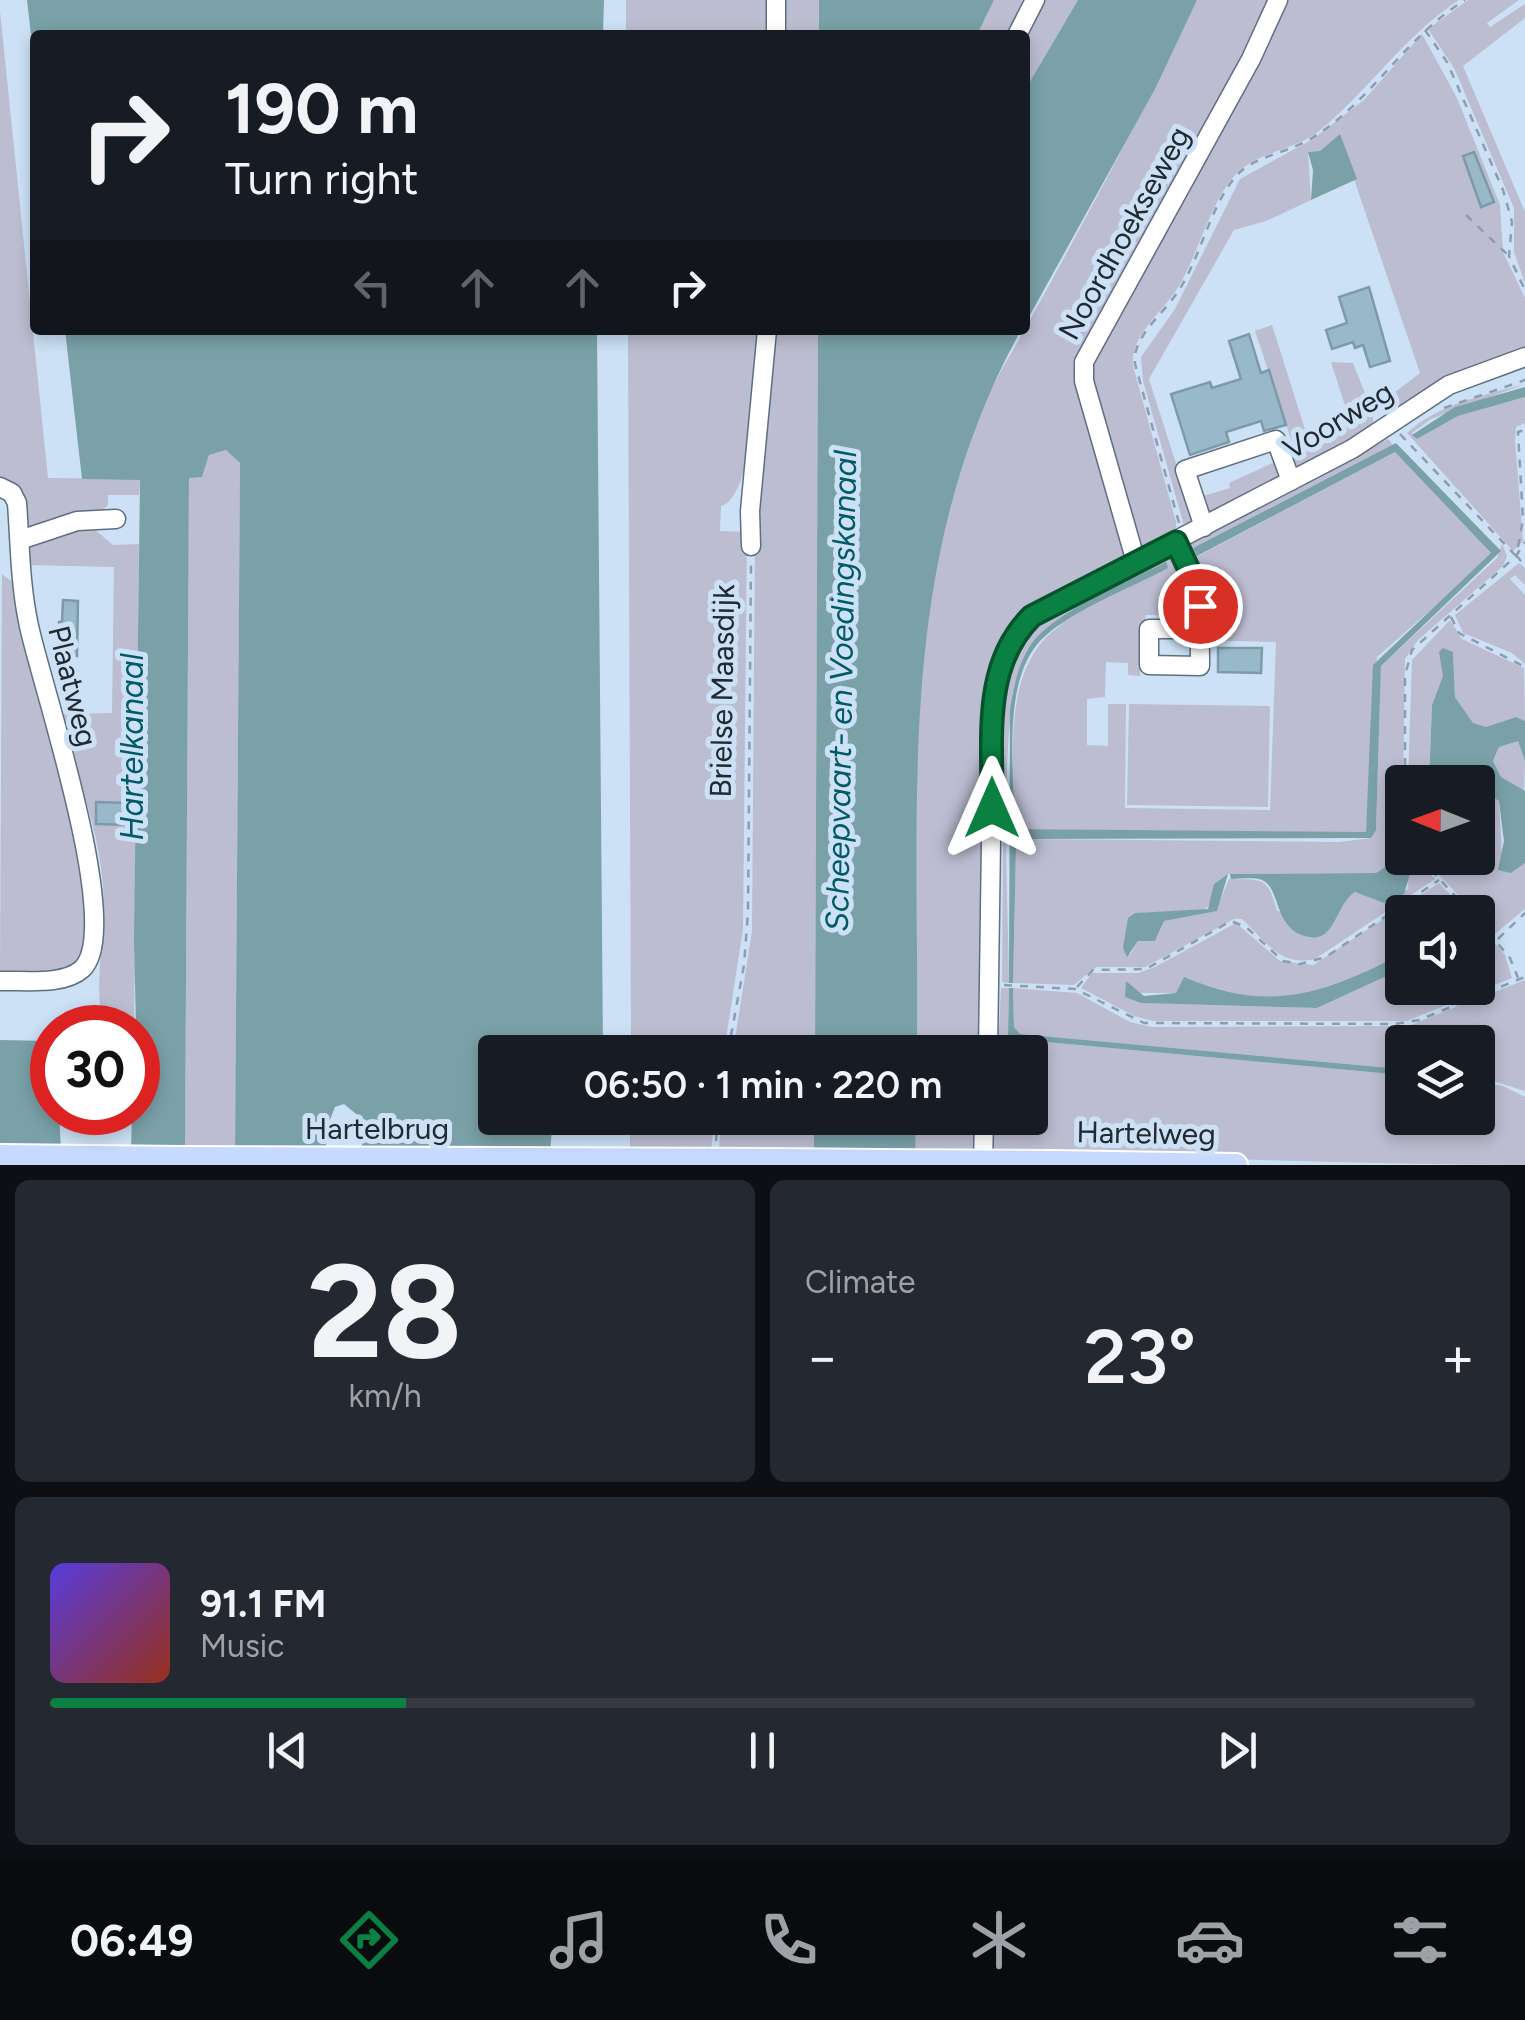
<!DOCTYPE html>
<html lang="en">
<head>
<meta charset="utf-8">
<style>
  :root { --surface:#171b24; --page:#242831; --text:#f1f3f6; --muted:#9ea1a6; --line:#363941; --accent:#0b8043 }
  body { margin:0; font-family:Figtree,sans-serif; background:var(--page); color:var(--text); height:100vh; display:flex; flex-direction:column; font-size:38px; white-space:nowrap }
  * { box-sizing:border-box; margin:0 }
  p { font-size:32px; color:var(--muted) }
  .icon { flex:none; width:55px; height:55px; fill:none; stroke:currentColor; stroke-width:2; stroke-linecap:round; stroke-linejoin:round }
  .map { position:relative; height:1165px; overflow:hidden }
  .panel { display:flex; flex-direction:column; gap:15px; padding:15px; background:#0d0f14; flex:1 }
  .panel>* { flex:none }
  .banner { position:absolute; left:30px; top:30px; width:1000px; height:305px; border-radius:10px; box-shadow:0 5px 15px #0003; background:#171b24; color:var(--text); overflow:hidden }
  .needle { width:65px; rotate:271deg }
  .fabs { position:absolute; left:1385px; top:765px; display:grid; gap:20px }
  .fabs a { display:grid; place-items:center; width:110px; height:110px; border-radius:10px; background:var(--surface); box-shadow:0 5px 15px #0003; font-size:50px }
  .speed { position:absolute; left:30px; top:1005px; display:flex; gap:20px; font-size:50px; font-weight:700; text-align:center }
  .speed>* { display:grid; place-content:center; width:130px; height:130px; border-radius:50%; background:var(--surface); box-shadow:0 5px 15px #0003; line-height:1 }
  .speed .limit { border:15px solid #d22; background:#fff; color:#111 }
  .pin { position:absolute; display:grid; place-items:center; width:85px; height:85px; color:#fff; margin:-42px; border:5px solid #fff; border-radius:50%; box-shadow:0 2px 10px #0007 }
  .me { position:absolute; width:110px; margin:-55px; rotate:0deg; stroke-linejoin:round; filter:drop-shadow(0 0 8px #0008) }
  .turn { display:flex; align-items:center; gap:35px; height:210px; padding:0 30px; font-size:45px }
  .turn .icon { width:130px; height:130px; stroke-width:2.5 }
  .turn b { display:block; font-size:70px; line-height:85px }
  .lanes { display:flex; align-items:center; height:95px; padding:0 30px; background:#0003; justify-content:center; gap:50px; direction:ltr }
  .lanes .off { opacity:.35 }
  .big { font-size:75px; font-weight:600; line-height:1.1 }
  .panel .card { flex:1; display:flex; flex-direction:column; justify-content:center; gap:15px; min-width:0; padding:0 35px; border-radius:15px; background:var(--page) }
  .panel .dial { align-items:center; gap:0 }
  .dial b { font-size:130px; line-height:1 }
  .song { display:flex; align-items:center; gap:30px }
  .cover { width:120px; height:120px; border-radius:15px; background:linear-gradient(135deg,hsl(250 70% 55%),hsl(10 70% 35%)) }
  .played { height:10px; border-radius:5px; background:linear-gradient(90deg,var(--accent) 25%,var(--line) 25%) }
  .keys { display:flex; justify-content:space-around; direction:ltr }
  .heat { display:flex; justify-content:space-between; align-items:center; font-size:55px; direction:ltr }
  .panel .tiles { flex:1; display:grid; gap:15px; grid-template-columns:1fr 1fr }
  .card:last-child { grid-column:span 2 }
  .trip { position:absolute; left:478px; top:1035px; width:570px; height:100px; border-radius:10px; background:var(--surface); box-shadow:0 5px 15px #0003; font-weight:600; line-height:100px; text-align:center }
  .dock { display:flex; height:160px; justify-content:space-around; align-items:center; background:#090b0e; color:var(--muted) }
  .dock .icon { width:70px; height:70px }
  .dock .on { color:var(--accent) }
  .dock b { font-size:45px; color:var(--text) }
  .map>svg:first-child { display:block }
  .green { fill:#bcbdd1 }
  .water { fill:#7aa1a8; fill-rule:evenodd }
  .building { fill:#97b9ca; stroke:#7f9aa7; stroke-width:2.5 }
  .lines { fill:none; stroke-linecap:round; stroke-linejoin:round }
  .minor-casing { stroke:#5d6f82; stroke-width:21 }
  .major-casing { stroke:#fff; stroke-width:26 }
  .path { stroke:#8d9dad; stroke-width:2.5; stroke-dasharray:8 8; stroke-linecap:butt }
  .minor { stroke:#fff; stroke-width:18 }
  .major { stroke:#c8d9fe; stroke-width:22 }
  .major-bridge-casing { stroke:#fff; stroke-width:26; stroke-linecap:butt }
  .major-bridge { stroke:#c8d9fe; stroke-width:22 }
  .route-casing { stroke:#07532c; stroke-width:25 }
  .route { stroke:#0b8043; stroke-width:18 }
  .labels { text-anchor:middle; dominant-baseline:central; stroke-width:10; stroke-linejoin:round; paint-order:stroke }
  .street-label { font-size:30px; fill:#212931; stroke:#cce1f6 }
  .water-label { font-size:32px; font-style:italic; fill:#025a66; stroke:#cce1f6 }
</style>
</head>
<body>
<div class="map">
<svg width="1525" height="1165" viewBox="0 0 1525 1165">
  <rect width="100%" height="100%" fill="#cce1f6"/>
  <path class="green" d="M626,0H771V35H626Z
    M783,0H819V35H783Z
    M994,0H1032L1012,35H977Z
    M1043,0H1078L1025,90V35Z
    M1197,0H1275L1082,353L1125,555L1121,563L1053,600L998,653L982,1052H917C920,845 898,627 973,428C987,393 1008,359 1025,329C1084,222 1144,111 1197,0Z
    M1283,0H1459C1405,35 1369,90 1319,131C1296,150 1259,151 1237,173C1211,199 1198,256 1177,289C1162,313 1130,335 1133,366L1176,522V534L1146,549L1137,544L1092,393L1090,356Z
    M1468,0H1519L1487,23L1490,27L1525,4V18L1463,66L1525,212V283L1514,252V208L1454,68L1428,29Z
    M0,11L48,478L140,479L139,495H108V505L99,514L26,530L19,488L0,481Z
    M1422,34L1457,98L1500,205L1503,252L1525,298V352L1396,410L1382,402L1420,373L1339,135L1320,151L1308,152L1311,200L1266,221L1234,230L1149,379L1194,520L1185,529L1143,381L1141,357L1175,309L1240,179L1313,139L1364,100Z
    M1272,325L1309,442L1349,418L1331,362L1353,363L1373,413V426L1294,470L1287,458L1296,454L1255,331Z
    M628,330H761C758,363 755,498 721,506L720,531L747,532L743,929L724,1052H631Z
    M773,330H818L815,1052H733L752,931L755,534Z
    M1525,384L1431,419L1412,433L1417,439L1458,416L1525,397V423L1516,427L1515,440L1523,541L1513,551L1407,433C1438,404 1485,395 1525,384Z
    M1388,439L1393,445L1193,548L1198,556L1395,452L1491,553V557L1377,657L1366,833L1018,829L1014,823C1015,756 999,664 1064,623C1050,630 1036,635 1027,650C995,708 1009,908 1009,983L1002,982L1004,709C1006,685 1008,662 1023,642C1045,610 1135,573 1173,553L1194,617L1187,626V616L1146,615L1140,676L1128,675V663L1106,662L1105,697L1087,699V745L1108,746V704H1126L1125,808L1270,810L1276,642L1204,640L1187,546Z
    M226,450L240,463L235,1150H185L189,477H202L209,455Z
    M1275,462L1282,478L1208,515L1200,497L1230,488L1229,483Z
    M71,528H93L113,545L139,544L134,1027H103C93,982 106,936 103,888C100,831 75,770 60,714L112,713L114,567L26,565L28,543Z
    M1502,544L1507,556L1503,566L1418,640L1405,659L1402,856L1376,873L1228,874L1214,884L1213,902L1203,911L1135,913L1130,955L1138,941L1157,937L1164,921L1216,911L1229,879C1264,880 1267,876 1277,911L1336,918L1340,903L1355,892L1384,902L1408,889L1409,864L1415,858L1435,879L1315,959C1279,967 1266,941 1242,919H1234L1145,967H1096L1074,985L1013,983L1016,848L1025,839L1339,842L1371,838L1376,829L1381,666L1497,558Z
    M1519,563L1525,568V585L1515,575L1510,579L1525,595V664L1512,653L1463,633L1455,615Z
    M2,574L17,586L82,850L89,923L80,962L58,974L0,975Z
    M1450,620L1462,639L1524,668L1525,721L1516,717L1486,727L1473,724L1455,697L1453,652L1432,705L1429,782H1408L1412,660Z
    M1129,704L1270,706L1268,807L1127,805Z
    M1518,741L1525,761L1524,792L1501,777L1493,761L1499,747Z
    M1478,788L1499,801L1502,857L1511,873L1525,863V909L1495,934L1423,858H1478Z
    M1439,883L1468,912H1402V954C1376,968 1346,986 1317,993C1281,1003 1218,998 1187,978L1176,993H1136L1141,1003L1317,1008L1402,969V988H1478V923L1505,955L1512,978L1407,1021H1153L1134,1016L1081,988L1092,973H1138L1155,967L1236,923L1280,961L1313,965Z
    M1525,980V1091L1478,1076V1042H1402V1069L1020,1034L1014,1027L1013,988L1077,993L1130,1022L1152,1027L1408,1026Z
    M1001,988H1009L1008,1035L1014,1039L1402,1075V1118H1478V1082L1503,1086L1525,1097V1165C1346,1165 1169,1155 990,1154L992,1118H1030V1052H998Z
    M630,1118H714L710,1165H630Z
    M721,1118H814V1165H718Z
    M916,1118H978L976,1154L915,1153Z"/>
  <path class="water" d="M27,0H604L603,35H35V70Z
    M819,0H994L977,35H819Z
    M1078,0H1197L1155,89L1025,324V90Z
    M1340,134L1357,179L1311,200L1313,170L1308,152L1320,151Z
    M65,330H597L603,1052H495V1118H553L549,1165H363L361,1118L344,1104L335,1107L326,1130V1165H0V1040L52,1041V1112L59,1113L61,1149L131,1150L132,1113L138,1112L134,941L140,480L82,479ZM226,450L240,463L235,1150L185,1149L189,478L202,477L209,455Z
    M818,330H1021C893,561 920,799 917,1052H815Z
    M1525,387V397L1458,416L1417,439L1412,435L1455,407Z
    M1396,443L1501,551L1381,666L1376,830L1371,838L1025,839L1016,848L1013,983H1009L1010,709C1014,689 1017,667 1028,649C1049,613 1128,582 1166,562L1168,568C1131,588 1069,611 1040,641C1001,684 1015,770 1014,823L1018,829L1366,832L1373,665L1491,553L1395,452L1197,556L1193,548Z
    M1443,648L1453,652L1455,697L1473,723L1486,727L1516,717L1525,721V761L1518,741L1499,747L1493,761L1501,777L1525,791V863L1511,873L1498,870L1504,841L1499,801L1478,788V782L1444,776L1429,782L1432,705L1443,676L1439,652Z
    M1402,856L1415,858L1404,894L1384,903L1355,892C1336,903 1336,942 1309,937C1273,931 1281,887 1262,880C1253,877 1240,879 1231,879L1230,874L1376,873Z
    M1228,874L1217,911L1164,921L1155,941H1138L1127,957L1123,948L1128,918L1135,913L1208,909L1214,884Z
    M1402,954V969L1317,1008L1141,1003L1125,997L1126,981L1144,996L1176,993L1184,977C1270,1014 1323,994 1402,954Z
    M1009,988H1013L1014,1027L1020,1034L1402,1069V1075L1014,1039L1008,1035Z
    M814,1118H916L915,1165H814Z"/>
  <path class="building" d="M1474,152L1494,202L1481,207L1463,156Z
    M1369,287L1390,361L1370,367L1363,345L1355,348L1353,342L1332,349L1326,330L1347,323L1339,297Z
    M1249,334L1261,373L1269,370L1286,425L1264,431L1261,421L1226,432L1229,442L1190,455L1171,394L1210,382L1212,388L1241,379L1229,341Z
    M63,600L78,601L77,656H62L59,622H62Z
    M1218,648H1262L1261,673L1218,672Z
    M96,802L130,803V825L96,824Z"/>
  <g class="lines">
    <g class="minor-casing">
      <path id="minor" d="M776,35V0
        M1017,35L1035,0
        M0,487L12,493L17,503C20,544 20,585 29,626C41,684 125,929 82,969C63,986 24,980 0,981
        M1204,527L1185,470L1276,440L1291,481
        M20,540L77,521L116,519
        M1176,542C1199,593 1200,611 1200,666L1149,665V629H1200
        M751,546L750,511L767,330
        M1136,562L1084,381V362L1251,59L1278,0
        M988,1052L993,701C999,665 1005,642 1032,615L1352,449L1449,385L1525,357
        M983,1165L984,1118"/>
    </g>
    <g class="major-casing">
      <path id="major" d="M0,1156L184,1158
        M773,1160L879,1161
        M1054,1162L1236,1165"/>
    </g>
    <path class="path" d="M1425,30L1447,62L1503,190L1512,222L1509,256L1525,290
      M1466,215L1508,255
      M1444,408L1525,380
      M1400,434L1515,555
      M1179,523L1135,364C1131,338 1164,313 1177,293C1201,258 1209,208 1236,176C1255,155 1289,153 1312,138C1372,101 1405,37 1465,0
      M1518,547L1523,519L1518,432L1525,430
      M1516,555L1525,566
      M1451,617L1459,633L1525,667
      M1405,782V675L1412,650L1516,556L1525,542
      M1420,858L1470,912
      M1478,920L1510,958L1518,978
      M1498,939L1525,913
      M1004,985L1075,989L1144,1023L1395,1024L1419,1020L1525,977
      M1077,987L1093,970L1146,969L1231,921L1246,927L1283,961L1300,964L1326,957L1439,880
      M728,1052L744,965L748,912L751,562
      M716,1141L718,1118"/>
    <use href="#minor" class="minor"/>
    <use href="#major" class="major"/>
    <g class="major-bridge-casing">
      <path id="major-bridge" d="M184,1158L773,1160
        M879,1161L1054,1162"/>
    </g>
    <use href="#major-bridge" class="major-bridge"/>
  </g>
  <g class="lines">
    <g class="route-casing">
      <path id="route" d="M992,808C993,741 981,666 1032,616L1176,542L1198,589L1200,606"/>
    </g>
    <use href="#route" class="route"/>
  </g>
  <g class="labels">
    <g class="street-label">
      <text transform="translate(1124 233) rotate(-61)">Noordhoekseweg</text>
      <text transform="translate(1338 420) rotate(-31)">Voorweg</text>
      <text transform="translate(73 686) rotate(76)">Plaatweg</text>
      <text transform="translate(722 691) rotate(-89)">Brielse Maasdijk</text>
      <text x="377" y="1128">Hartelbrug</text>
      <text transform="translate(1146 1133) rotate(1)">Hartelweg</text>
    </g>
    <g class="water-label">
      <text transform="translate(841 691) rotate(-89)">Scheepvaart- en Voedingskanaal</text>
      <text transform="translate(132 747) rotate(-90)">Hartelkanaal</text>
    </g>
  </g>
</svg>
<div class="fabs">
<a><svg class="needle" viewBox="-14 -14 28 28"><path d="M0-13l5 13h-10z" fill="#e53935"/><path d="M0 13l5-13h-10z" fill="#9ea1a6"/></svg></a>
<a><svg class="icon" aria-label="sound" viewBox="0 0 24 24"><path d="M4 9h4l5-4v14l-5-4H4zM17 9q2 3 0 6"/></svg></a>
<a><svg class="icon" aria-label="layers" viewBox="0 0 24 24"><path d="M12 4l9 5-9 5-9-5zM3 14l9 5 9-5"/></svg></a>
</div>
<div class="speed"><div class="limit">30</div></div>
<div class="pin" style="left:1200px;top:606px;background:#d93025"><svg class="icon" aria-label="arrive" viewBox="0 0 24 24"><path d="M6 21V4h12l-3 4 3 4H6"/></svg></div>
<svg class="me" style="left:992px;top:808px" viewBox="-20 -20 40 40"><path d="M0-17L14 15 0 8-14 15z" fill="#0b8043" stroke="#fff" stroke-width="4"/></svg>
<div class="trip">06:50 · 1 min · 220 m</div>
<div class="banner">
<div class="turn"><svg class="icon" aria-label="right" viewBox="0 0 24 24"><path d="M7 20v-9h11M14 6l5 5-5 5"/></svg><div><b>190 m</b>Turn right</div></div>
<div class="lanes"><svg class="icon off" aria-label="left" viewBox="0 0 24 24"><path d="M17 20v-9H6M10 6l-5 5 5 5"/></svg><svg class="icon off" aria-label="ahead" viewBox="0 0 24 24"><path d="M12 20V5M6 11l6-6 6 6"/></svg><svg class="icon off" aria-label="ahead" viewBox="0 0 24 24"><path d="M12 20V5M6 11l6-6 6 6"/></svg><svg class="icon" aria-label="right" viewBox="0 0 24 24"><path d="M7 20v-9h11M14 6l5 5-5 5"/></svg></div>
</div>
</div>
<section class="panel">
<div class="tiles">
<div class="card dial"><b>28</b><p>km/h</p></div>
<div class="card"><p>Climate</p>
<div class="heat"><a>−</a><b class="big">23°</b><a>+</a></div>
</div>
<div class="card">
<div class="song"><i class="cover"></i><div><b>91.1 FM</b><p>Music</p></div></div>
<div class="played"></div>
<div class="keys"><svg class="icon" aria-label="previous" viewBox="0 0 24 24"><path d="M18 5L8 12l10 7zM5 5v14"/></svg><svg class="icon" aria-label="pause" viewBox="0 0 24 24"><path d="M8 5v14M16 5v14"/></svg><svg class="icon" aria-label="next" viewBox="0 0 24 24"><path d="M6 5l10 7-10 7zM19 5v14"/></svg></div>
</div>
</div>
</section>
<nav class="dock">
<b>06:49</b>
<svg class="icon on" aria-label="directions" viewBox="0 0 24 24"><path d="M12 3l9 9-9 9-9-9zM9 14v-3h6M13 9l2 2-2 2"/></svg>
<svg class="icon" aria-label="music" viewBox="0 0 24 24"><path d="M9 18V5l10-2v13"/><circle cx="6" cy="18" r="3"/><circle cx="16" cy="16" r="3"/></svg>
<svg class="icon" aria-label="phone" viewBox="0 0 24 24"><path d="M5 4h4l2 5-3 2q2 4 5 5l2-3 5 2v4C11 20 4 13 5 4z"/></svg>
<svg class="icon" aria-label="climate" viewBox="0 0 24 24"><path d="M12 3v18M4 7l16 10M4 17L20 7"/></svg>
<svg class="icon" aria-label="car" viewBox="0 0 24 24"><path d="M5 17H2v-5l4-1 3-4h7l3 4 3 1v5h-3M9 17h6M6 11h13"/><circle cx="7" cy="17" r="2"/><circle cx="17" cy="17" r="2"/></svg>
<svg class="icon" aria-label="filters" viewBox="0 0 24 24"><path d="M4 7h16M4 17h16"/><circle cx="9" cy="7" r="2"/><circle cx="15" cy="17" r="2"/></svg>
</nav>
</body>
</html>
